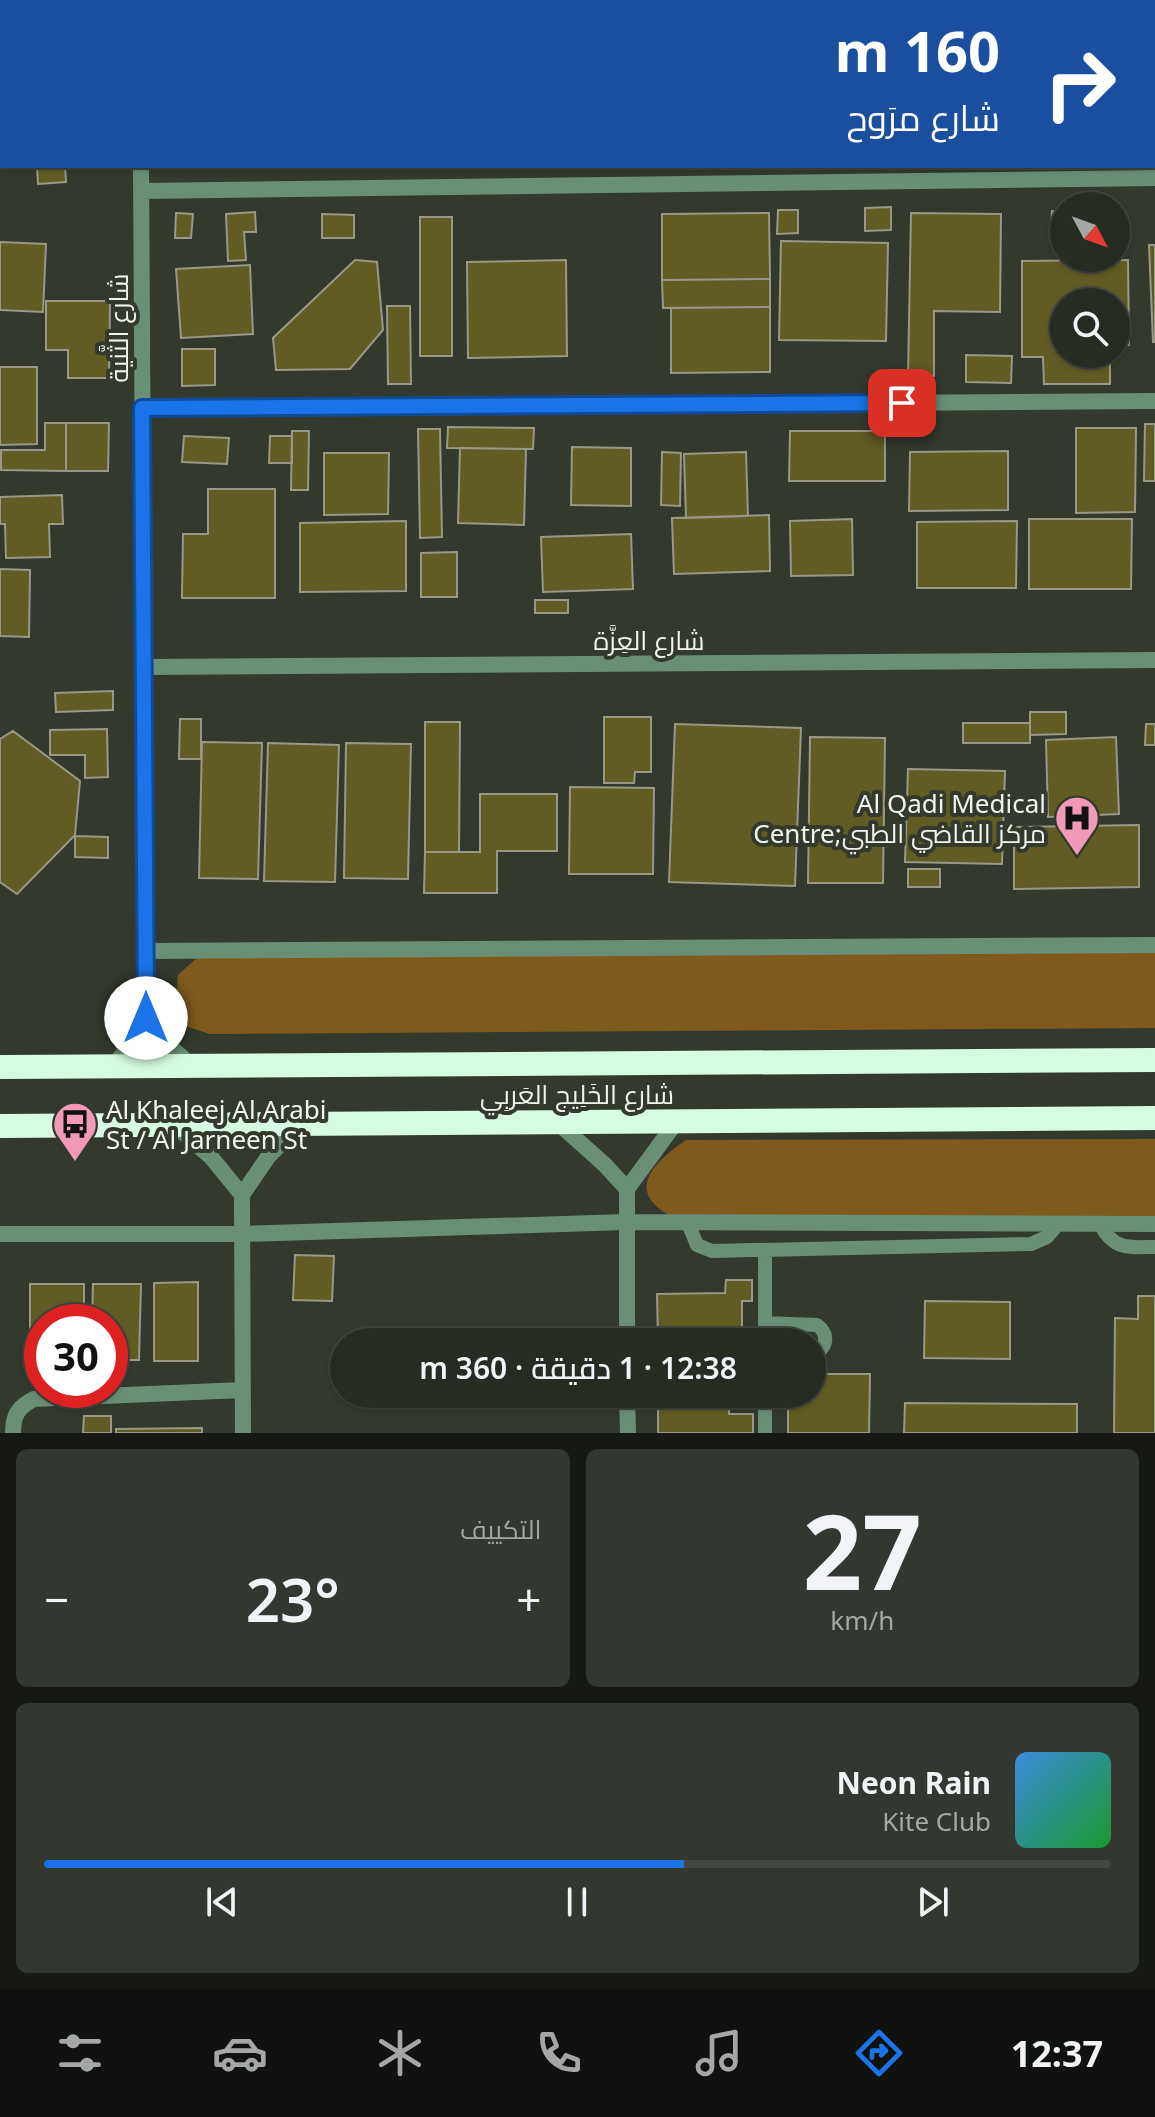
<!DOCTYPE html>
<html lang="ar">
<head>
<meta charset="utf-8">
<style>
  :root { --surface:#262c22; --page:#32382f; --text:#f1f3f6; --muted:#a4a7a5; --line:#424840; --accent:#1a73e8 }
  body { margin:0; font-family:"Noto Sans",Cairo,sans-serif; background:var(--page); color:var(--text); direction:rtl; height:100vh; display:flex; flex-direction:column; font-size:30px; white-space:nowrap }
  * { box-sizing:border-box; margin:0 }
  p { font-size:26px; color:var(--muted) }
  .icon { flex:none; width:44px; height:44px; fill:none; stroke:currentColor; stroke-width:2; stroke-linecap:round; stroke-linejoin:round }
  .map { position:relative; height:1433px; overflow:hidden; direction:ltr }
  .sheet { display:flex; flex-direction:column; gap:16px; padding:16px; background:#151813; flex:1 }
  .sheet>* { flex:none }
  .banner { position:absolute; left:0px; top:0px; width:1156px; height:168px; box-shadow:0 2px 6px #0004,0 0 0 2px var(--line); direction:rtl; background:#1a4fa0; color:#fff; overflow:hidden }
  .needle { width:52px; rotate:131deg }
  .fabs { position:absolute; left:1050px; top:192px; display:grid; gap:16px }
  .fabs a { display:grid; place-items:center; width:80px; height:80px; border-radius:50%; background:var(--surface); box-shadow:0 2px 6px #0004,0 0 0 2px var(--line); font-size:40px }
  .speed { position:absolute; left:24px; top:1304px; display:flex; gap:16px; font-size:40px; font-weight:700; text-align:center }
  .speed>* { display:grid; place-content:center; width:104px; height:104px; border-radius:50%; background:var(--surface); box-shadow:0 2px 6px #0004,0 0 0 2px var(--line); line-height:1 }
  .speed .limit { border:12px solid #d22; background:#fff; color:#111 }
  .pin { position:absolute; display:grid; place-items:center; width:68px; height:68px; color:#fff; margin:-34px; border-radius:16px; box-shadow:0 4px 12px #0006 }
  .me { position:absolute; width:88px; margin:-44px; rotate:0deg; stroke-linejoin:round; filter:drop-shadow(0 0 6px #0008) }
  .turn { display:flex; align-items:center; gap:28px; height:168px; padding:0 24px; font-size:36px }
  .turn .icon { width:104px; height:104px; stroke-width:2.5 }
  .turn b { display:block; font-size:56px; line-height:68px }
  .big { font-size:60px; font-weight:600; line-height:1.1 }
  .sheet .widget { flex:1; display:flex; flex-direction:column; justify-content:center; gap:12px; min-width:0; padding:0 28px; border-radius:12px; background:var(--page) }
  .sheet .dial { align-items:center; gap:0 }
  .dial b { font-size:104px; line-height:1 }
  .song { display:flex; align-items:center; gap:24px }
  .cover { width:96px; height:96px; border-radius:12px; background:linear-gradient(135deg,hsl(210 70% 55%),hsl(130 70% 35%)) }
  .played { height:8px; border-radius:4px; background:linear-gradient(90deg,var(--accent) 60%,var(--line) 60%) }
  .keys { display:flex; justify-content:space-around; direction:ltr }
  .heat { display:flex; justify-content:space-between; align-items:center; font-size:44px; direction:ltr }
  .sheet .tiles { flex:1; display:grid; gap:16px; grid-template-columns:1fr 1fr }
  .widget:last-child { grid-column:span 2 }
  .trip { position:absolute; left:330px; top:1328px; width:496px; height:80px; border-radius:40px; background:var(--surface); box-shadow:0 2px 6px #0004,0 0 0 2px var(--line); font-weight:600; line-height:80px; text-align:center; direction:rtl }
  .tabs { display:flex; height:128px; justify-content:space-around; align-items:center; background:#0f120e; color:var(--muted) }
  .tabs .icon { width:56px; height:56px }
  .tabs .active { color:var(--accent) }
  .tabs b { font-size:36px; color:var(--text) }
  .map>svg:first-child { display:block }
  .green { fill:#7e5a1c }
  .building { fill:#615b24; stroke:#999888; stroke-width:2 }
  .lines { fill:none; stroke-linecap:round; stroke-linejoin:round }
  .lane { stroke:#6a8f76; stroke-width:14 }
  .street { stroke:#6a8f76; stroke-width:16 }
  .highway { stroke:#d7fbe2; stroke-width:24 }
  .route-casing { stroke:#114b97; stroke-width:20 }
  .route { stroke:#1a73e8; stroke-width:14 }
  .labels { text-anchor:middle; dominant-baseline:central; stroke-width:8; stroke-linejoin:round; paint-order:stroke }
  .street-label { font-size:26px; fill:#f0f4ec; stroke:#333a2d }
  .poi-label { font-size:26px; fill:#f0f4ec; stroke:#333a2d; text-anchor:end }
</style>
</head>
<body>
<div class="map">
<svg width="1155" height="1433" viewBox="0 0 1155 1433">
  <rect width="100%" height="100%" fill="#333a2d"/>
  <path class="green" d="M1155,947V1028L210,1034L188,1027L176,1002L178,975L199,956Z
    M1155,1139V1217L675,1218C623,1193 652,1163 686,1140Z"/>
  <path class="building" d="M185,0H240V2H185Z
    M417,0H537V2H417Z
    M546,0H615V2H546Z
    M828,0H893V2H828Z
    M1062,0H1137V2H1062Z
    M1137,0H1155V131L1154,2Z
    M37,166H65L66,182L38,184Z
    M891,207V230L865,231V208Z
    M778,210H798V233L777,234Z
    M1052,211L1064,212V242L1050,241Z
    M255,212L256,232H244L246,260L228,261L226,214Z
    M176,213L193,214L191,238H175Z
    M769,213L770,279L662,280V214Z
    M911,213L1001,214L1000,312L934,311V376H908Z
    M322,214L354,215V238H322Z
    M420,217H452V356H420Z
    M781,241L888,243L886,341L779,340Z
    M0,242L46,244L43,312L0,310Z
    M1149,245H1155V342H1153Z
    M355,260L377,262L383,330L350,369L276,370L273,338Z
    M566,260L567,356L468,358L467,262Z
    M1128,260L1129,345H1116V302H1064V354H1110V384H1044L1043,357H1022V261Z
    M250,265L253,334L181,338L176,269Z
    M770,279V307L663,308L662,280Z
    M46,301H110L109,378H68V350H46Z
    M387,306H410L411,384H388Z
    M770,307V372L671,373V308Z
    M182,349H215V385L182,386Z
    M966,355L1012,356L1011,383L966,382Z
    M0,367H37V444L0,445Z
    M45,423H66V471L1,470V450H45Z
    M66,423H109L108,471H66Z
    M1145,424H1155V481H1144Z
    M448,427L534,428L533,449L447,448Z
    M1076,428H1136L1135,512L1076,513Z
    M418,429H440L442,537L420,538Z
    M292,431H309L308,490H291Z
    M790,431H885V481H789Z
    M184,436L229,438L227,464L182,462Z
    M270,436H292V463H269Z
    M572,447L631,448V506L571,505Z
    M460,448L526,449L524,525L458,523Z
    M1008,451V510L909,511L910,452Z
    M662,452L681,453L680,506L661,505Z
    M746,452L748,516L686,518L684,454Z
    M324,453H389L388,514L324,515Z
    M208,489H275V598H182L183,534H208Z
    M62,495L63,524H49L50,557L6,558L5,524H0V497Z
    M769,515L770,571L674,574L672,518Z
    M852,519L853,575L791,576L790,521Z
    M1029,519H1132L1131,589H1029Z
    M406,521V591L300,592V523Z
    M1017,521L1016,588H917V522Z
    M631,534L633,589L543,592L541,537Z
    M457,552V597H421V553Z
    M0,569L30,570L29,637L0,636Z
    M535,600H568V613H535Z
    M113,691V710L56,712L55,693Z
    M1030,712H1066V734L1030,735Z
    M604,717H651V772H635L634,783H604Z
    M180,719H201V759H179Z
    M425,722H460L459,852H425Z
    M963,723H1030V743H963Z
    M675,724L801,728L795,886L669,882Z
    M1146,724H1155V745H1145Z
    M107,729L108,777L85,778V755H50V730Z
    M13,731L80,781L75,835L17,894L0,882V739Z
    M810,737L885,738L883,883H808Z
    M1116,737L1119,814L1048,817L1046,740Z
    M202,742L262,743L258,879L199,878Z
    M268,743L339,745L335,882L264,881Z
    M346,743L411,744L408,879L344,878Z
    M908,769L1005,771L1002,864L905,862Z
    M570,787L654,788L653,874H569Z
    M480,794H557V851H497V893H424L425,852H480Z
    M1139,825V887L1014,889V827Z
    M75,836L108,837V858L75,857Z
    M908,869H940V887H908Z
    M295,1255L334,1256L332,1301L293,1300Z
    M726,1280H752V1301H742V1342H658L657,1294L725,1293Z
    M198,1282V1361H154V1283Z
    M30,1284H84V1322H42V1361H30Z
    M93,1284H141L139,1360H110V1322H92Z
    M1138,1296H1155V1433H1114L1115,1318L1138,1319Z
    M925,1301L1010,1302V1359L924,1358Z
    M812,1374H870L869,1433H788V1394H812Z
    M658,1394H729V1414H753V1433H658Z
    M905,1403L1077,1404V1433H904Z
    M84,1416H111V1433H83Z
    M202,1428V1433H116V1429Z"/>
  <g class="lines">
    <path class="lane" d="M688,1223L697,1245L712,1251L1031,1244L1047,1237L1058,1224
      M1100,1224C1114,1251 1129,1247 1155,1247
      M765,1323L817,1325C830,1335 827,1349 812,1354
      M765,1342V1250
      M765,1394V1433"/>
    <path class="street" d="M140,0V2
      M141,191L1155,178
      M142,408L1155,401
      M144,667L1155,660
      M146,951L1155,945
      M146,1018L167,1044L192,1066
      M112,1067L132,1044L146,1018L141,166
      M557,1122L605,1165L627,1189
      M174,1125L211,1157L242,1195
      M0,1234H242L626,1222L1155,1224
      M627,1342V1189L677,1121
      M627,1394L628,1433
      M13,1433C13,1415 18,1407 34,1399L242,1390
      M243,1433L242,1195L268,1157L300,1124"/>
    <path class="highway" d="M0,1067L1155,1060
      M0,1126L1155,1118"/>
  </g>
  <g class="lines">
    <g class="route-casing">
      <path id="route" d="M146,1018L142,408L902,403"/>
    </g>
    <use href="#route" class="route"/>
  </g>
  <defs>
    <g id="hospital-pin" transform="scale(2.3)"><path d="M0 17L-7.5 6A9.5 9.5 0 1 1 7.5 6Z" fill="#f09ab7" stroke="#333a2d"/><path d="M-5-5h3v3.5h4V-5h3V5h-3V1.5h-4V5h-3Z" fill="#111"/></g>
    <g id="bus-pin" transform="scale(2.3)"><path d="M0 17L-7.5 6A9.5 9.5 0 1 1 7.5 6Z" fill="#f09ab7" stroke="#333a2d"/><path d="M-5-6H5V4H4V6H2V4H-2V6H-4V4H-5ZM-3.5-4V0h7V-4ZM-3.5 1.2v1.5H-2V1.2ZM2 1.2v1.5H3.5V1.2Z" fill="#111"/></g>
  </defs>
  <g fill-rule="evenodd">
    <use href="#hospital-pin" x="1077" y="818"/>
    <use href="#bus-pin" x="75" y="1124"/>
  </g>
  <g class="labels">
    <g class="street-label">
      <text transform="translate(118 328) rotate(-90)">شارع الثَّنية</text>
      <text x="649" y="640">شارع العِزَّة</text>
      <text x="577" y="1094">شارع الخَلِيج العَربِي</text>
    </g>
    <g class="poi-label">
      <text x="1046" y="803">Al Qadi Medical<tspan x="1046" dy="30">Centre;مركز القاضي الطبي</tspan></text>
      <text x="106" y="1109" text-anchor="start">Al Khaleej Al Arabi<tspan x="106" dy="30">St / Al Jarneen St</tspan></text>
    </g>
  </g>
</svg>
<div class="fabs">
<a><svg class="needle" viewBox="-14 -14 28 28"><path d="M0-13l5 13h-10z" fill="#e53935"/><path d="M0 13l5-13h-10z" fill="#a4a7a5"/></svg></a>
<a><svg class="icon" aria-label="search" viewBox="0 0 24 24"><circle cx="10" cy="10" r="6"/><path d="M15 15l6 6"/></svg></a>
</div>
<div class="speed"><div class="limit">30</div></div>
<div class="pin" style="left:902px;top:403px;background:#d93025"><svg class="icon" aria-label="arrive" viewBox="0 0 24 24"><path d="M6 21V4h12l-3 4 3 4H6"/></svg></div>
<svg class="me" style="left:146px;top:1018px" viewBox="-20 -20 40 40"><circle r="19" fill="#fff"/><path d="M0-13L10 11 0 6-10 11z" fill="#1a73e8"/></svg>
<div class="trip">12:38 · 1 دقيقة · 360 m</div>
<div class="banner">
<div class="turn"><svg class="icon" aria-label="right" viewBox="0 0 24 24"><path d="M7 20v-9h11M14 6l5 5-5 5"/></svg><div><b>160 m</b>شارع مرَوح</div></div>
</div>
</div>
<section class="sheet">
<div class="tiles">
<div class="widget dial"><b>27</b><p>km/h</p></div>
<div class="widget"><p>التكييف</p>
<div class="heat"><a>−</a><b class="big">23°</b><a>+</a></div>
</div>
<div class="widget">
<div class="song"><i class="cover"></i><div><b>Neon Rain</b><p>Kite Club</p></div></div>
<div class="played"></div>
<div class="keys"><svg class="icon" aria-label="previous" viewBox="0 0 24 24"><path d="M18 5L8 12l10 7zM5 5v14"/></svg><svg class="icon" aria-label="pause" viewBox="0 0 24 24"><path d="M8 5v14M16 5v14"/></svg><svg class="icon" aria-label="next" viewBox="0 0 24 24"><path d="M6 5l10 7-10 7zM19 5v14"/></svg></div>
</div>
</div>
</section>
<nav class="tabs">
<b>12:37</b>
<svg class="icon active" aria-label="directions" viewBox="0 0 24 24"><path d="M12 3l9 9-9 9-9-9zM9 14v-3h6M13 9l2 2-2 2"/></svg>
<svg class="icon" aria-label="music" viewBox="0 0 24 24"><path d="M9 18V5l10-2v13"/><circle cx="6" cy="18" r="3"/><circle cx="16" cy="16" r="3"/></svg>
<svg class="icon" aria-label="phone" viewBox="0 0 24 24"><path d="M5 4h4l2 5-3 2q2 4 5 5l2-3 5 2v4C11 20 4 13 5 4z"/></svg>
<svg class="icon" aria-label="climate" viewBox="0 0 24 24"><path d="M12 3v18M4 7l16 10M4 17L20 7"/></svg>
<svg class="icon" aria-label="car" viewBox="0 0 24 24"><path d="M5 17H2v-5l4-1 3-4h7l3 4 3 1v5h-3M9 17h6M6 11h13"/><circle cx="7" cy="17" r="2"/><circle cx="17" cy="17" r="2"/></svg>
<svg class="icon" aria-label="filters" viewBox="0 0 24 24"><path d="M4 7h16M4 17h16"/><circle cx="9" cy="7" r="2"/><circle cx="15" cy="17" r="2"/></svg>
</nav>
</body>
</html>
